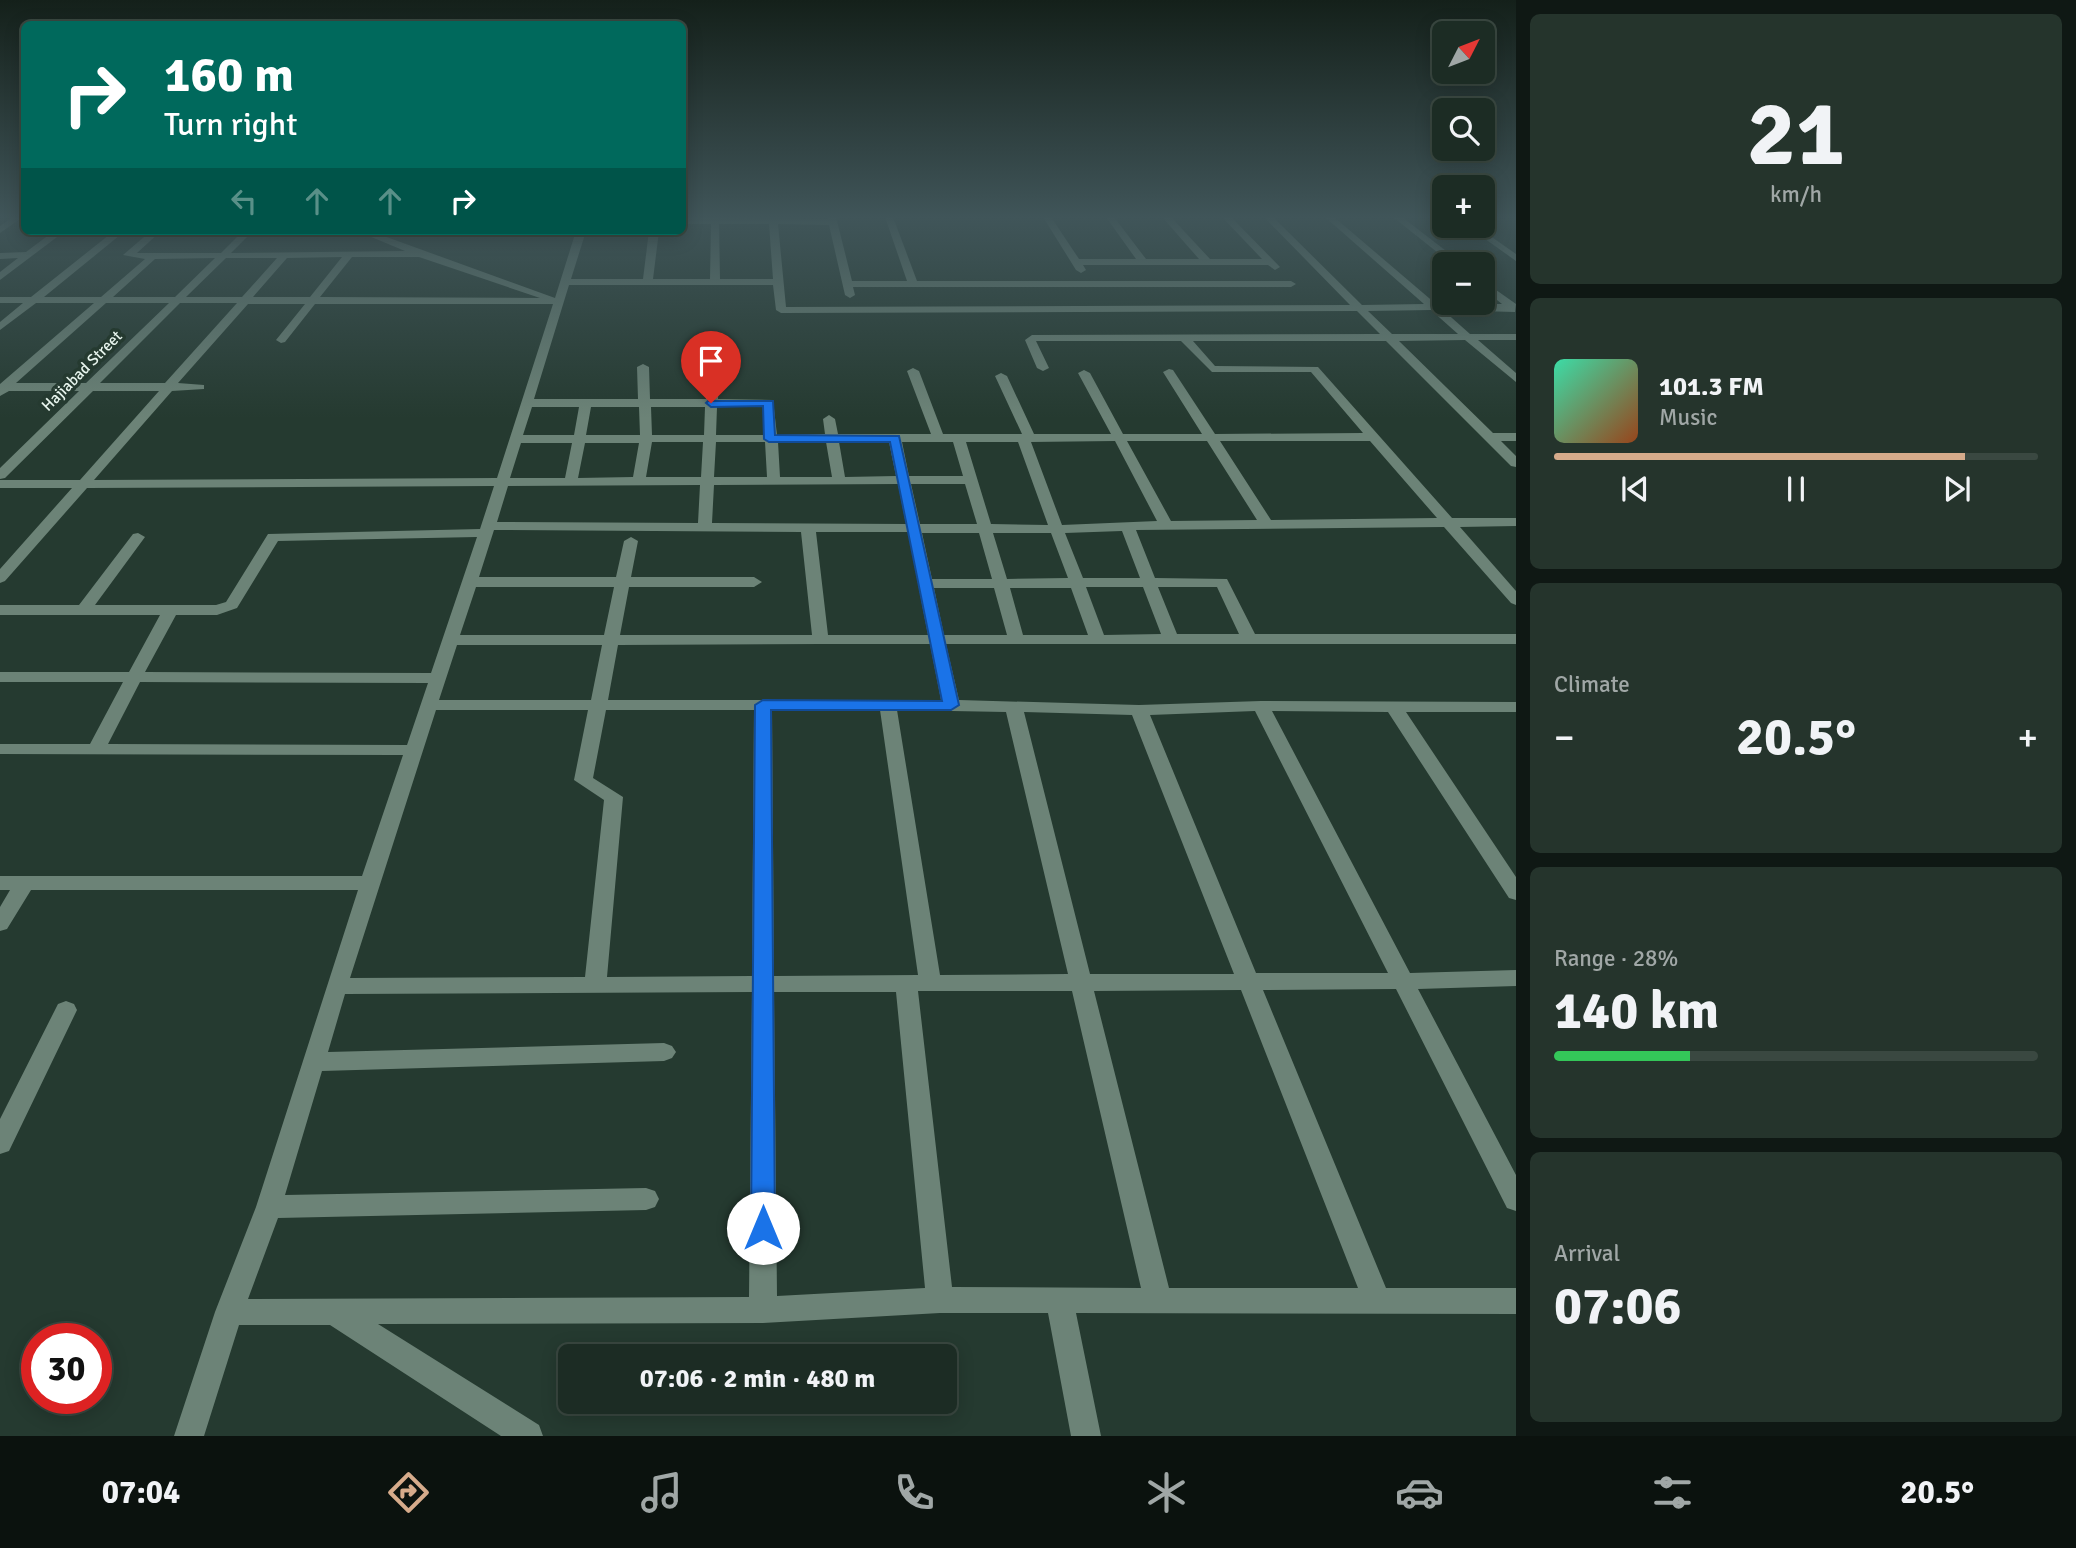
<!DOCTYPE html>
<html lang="en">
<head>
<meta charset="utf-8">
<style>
  :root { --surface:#1c2c24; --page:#25342c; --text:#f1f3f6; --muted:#a0a7a6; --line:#3a4841; --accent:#d6ab8b }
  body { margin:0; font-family:Signika,sans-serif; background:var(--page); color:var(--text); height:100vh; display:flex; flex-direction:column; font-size:26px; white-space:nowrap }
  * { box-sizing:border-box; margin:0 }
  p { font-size:23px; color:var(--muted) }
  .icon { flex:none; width:38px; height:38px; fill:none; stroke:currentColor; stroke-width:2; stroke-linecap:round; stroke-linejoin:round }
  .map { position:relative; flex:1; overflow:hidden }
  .panel { display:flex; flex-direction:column; gap:14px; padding:14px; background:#0f1814; width:560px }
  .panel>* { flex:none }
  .banner { position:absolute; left:21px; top:21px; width:665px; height:214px; border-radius:10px; box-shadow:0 4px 18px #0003,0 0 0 2px var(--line); background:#00695c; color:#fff; overflow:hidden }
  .needle { width:46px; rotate:48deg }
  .tools { position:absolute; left:1432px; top:21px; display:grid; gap:14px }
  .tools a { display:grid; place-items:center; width:63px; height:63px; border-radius:10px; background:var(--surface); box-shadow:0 4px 18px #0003,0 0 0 2px var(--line); font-size:35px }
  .speed { position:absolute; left:21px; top:1323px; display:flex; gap:14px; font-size:35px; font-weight:700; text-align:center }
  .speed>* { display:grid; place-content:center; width:91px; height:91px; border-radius:50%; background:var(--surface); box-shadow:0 4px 18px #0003,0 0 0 2px var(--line); line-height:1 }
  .speed .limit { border:10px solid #d22; background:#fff; color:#111 }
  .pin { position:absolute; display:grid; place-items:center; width:60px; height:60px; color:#fff; margin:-72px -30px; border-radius:50% 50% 50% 0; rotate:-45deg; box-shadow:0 0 7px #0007 }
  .pin .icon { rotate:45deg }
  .me { position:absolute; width:77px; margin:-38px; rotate:0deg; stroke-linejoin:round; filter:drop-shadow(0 0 5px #0008) }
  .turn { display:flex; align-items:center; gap:24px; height:147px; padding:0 28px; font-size:32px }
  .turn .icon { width:91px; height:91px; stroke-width:2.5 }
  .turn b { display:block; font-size:49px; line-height:60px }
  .lanes { display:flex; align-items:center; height:66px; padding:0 28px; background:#0003; justify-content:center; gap:35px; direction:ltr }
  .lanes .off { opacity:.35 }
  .big { font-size:52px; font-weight:700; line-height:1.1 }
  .panel .card { flex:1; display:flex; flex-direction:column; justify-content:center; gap:10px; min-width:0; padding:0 24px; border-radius:10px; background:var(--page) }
  .panel .dial { align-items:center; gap:0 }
  .dial b { font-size:91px; line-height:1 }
  .song { display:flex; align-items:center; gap:21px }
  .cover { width:84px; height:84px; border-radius:10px; background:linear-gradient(135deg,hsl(160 70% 55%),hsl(20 70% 35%)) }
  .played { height:7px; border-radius:4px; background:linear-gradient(90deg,var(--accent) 85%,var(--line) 85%) }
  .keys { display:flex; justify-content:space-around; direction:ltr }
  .heat { display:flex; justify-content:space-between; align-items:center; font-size:38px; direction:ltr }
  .charge { height:10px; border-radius:5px; background:linear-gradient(90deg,#34c759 28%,var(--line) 0) }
  .trip { position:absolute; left:558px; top:1344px; width:399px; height:70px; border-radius:10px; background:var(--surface); box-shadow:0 4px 18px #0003,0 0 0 2px var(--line); font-weight:700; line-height:70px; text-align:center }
  .tabs { display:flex; height:112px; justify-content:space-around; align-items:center; background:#0b120e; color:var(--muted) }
  .tabs .icon { width:49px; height:49px }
  .tabs .active { color:var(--accent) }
  .tabs b { font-size:32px; color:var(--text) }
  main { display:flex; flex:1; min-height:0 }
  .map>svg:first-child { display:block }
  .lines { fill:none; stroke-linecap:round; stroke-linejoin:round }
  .minor { fill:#6c8377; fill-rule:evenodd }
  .route { fill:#1a73e8; stroke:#114b97; stroke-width:2 }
  .labels { text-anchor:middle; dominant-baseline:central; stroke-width:7; stroke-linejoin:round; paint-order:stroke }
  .far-street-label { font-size:16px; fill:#e8f5ee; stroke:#253a30 }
</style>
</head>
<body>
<main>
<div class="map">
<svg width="1516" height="1436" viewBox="0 0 1516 1436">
  <rect width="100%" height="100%" fill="#253a30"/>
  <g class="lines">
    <path class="minor" d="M13,217H23L0,233V226Z
      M828,217H836L852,281H907L885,217H893L917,281H1291L1296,284L1291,287H853L855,295L850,298L845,295L829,225L778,224L786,307L1350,305L1264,217H1273L1362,305L1424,304L1325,217H1334L1436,304H1502L1482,288V280L1516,304L1515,312L1443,310L1470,334H1516V340H1478L1516,373V382L1465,340L1399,341L1493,433H1516V441H1501L1516,456V467L1511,466L1386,341H1193L1215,366L1318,367L1452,518H1516V526L1460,527L1516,591V605L1511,603L1444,527L1136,530L1155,578L1227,579L1255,634H1516V644H946L959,700L1139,705L1261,701L1516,702V712H1406L1516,877V900L1509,898L1388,712L1272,711L1410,973L1516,970V986L1418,989L1516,1175V1211L1507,1208L1396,989L1263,990L1386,1288H1516V1314L1076,1313L1101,1436H1071L1048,1313H940L763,1323L378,1324L539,1425L543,1436H501L330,1325H239L204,1436H174L215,1312L256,1207L358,890H31L7,929L0,931V907L10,890H0V876H362L403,755L0,754V744H90L123,682H0V672H129L160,615H0V605H79L133,534L138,533L145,537L95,605H216L226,602L268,534L480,529L494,486L87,488L5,581L0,583V569L72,488H0V480H80L159,391H93L5,478L0,479V468L79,391H9L0,396V384L94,303H36L0,330V322L23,303H0V297H31L114,231H125L44,297H101L145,259L123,255L151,231H161L137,253H221L240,234H197L192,231H253L231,253L405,251L357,231H370L555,298L576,231H586L571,279H643L649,231H659L653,279H710L711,224H682V218L828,219ZM719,224H769L773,279H720ZM342,257L310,297H253L287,258ZM352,257H419L540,298L320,297ZM215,258L175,297H113L155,259ZM226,258H277L242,297H186ZM569,285H773L776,310L781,313L1357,311L1380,334L1032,335L1025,340L1037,368L1043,371L1049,368L1036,341H1181L1212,372H1311L1363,433L1215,434L1173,370L1169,369L1163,372L1202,434H1123L1090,373L1084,370L1078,373L1111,434H1034L1007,376L1001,373L995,376L1022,434H943L919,371L913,368L907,371L931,434H838L835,419L829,415L823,419L825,434L777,435L773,400L718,399L719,373L713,370L707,373L706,399H650L649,367L643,364L637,367L638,399H534ZM106,303H169L86,383H16ZM180,303H237L165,383H100ZM248,304H305L276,340L281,343L285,342L315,304H553L497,478L94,480L172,391L204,389V385L178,383ZM1431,310L1458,334H1392L1368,311ZM532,407H579L574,435H523ZM591,407H639L640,435H586ZM651,407H705L704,435H652ZM717,407H763L765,435H716ZM1115,441L1157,521L1062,525L1031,442ZM1127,441H1207L1257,520L1171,521ZM1220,441H1370L1437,518L1271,520ZM652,442H703L701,477H646ZM716,442H765L767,477H714ZM778,442H826L832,477H780ZM839,442H889L896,476L845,477ZM902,442H953L963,476H909ZM966,442H1018L1048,525L991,524ZM521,443H572L565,478H510ZM585,443H639L633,477L578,478ZM898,484L906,524L712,523L714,485ZM911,484H965L977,524H920ZM700,485L698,523L497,522L508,486ZM494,530L801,532L812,635H620L629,587H754L762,582L754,577H631L638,541L631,537L624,541L616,577H479ZM1122,531L1140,578H1083L1065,533ZM816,532H908L928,635H828ZM922,533H979L992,579H932ZM993,533H1051L1068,578L1007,579ZM477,537L431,673L145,672L176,615H217L237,608L278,541ZM476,587H614L604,635H460ZM1086,587H1143L1161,634L1104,635ZM1158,587H1217L1239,634H1177ZM934,588H994L1007,635H944ZM1010,588H1071L1088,635H1023ZM820,644H930L941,700H608L618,645ZM457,645H602L591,700H439ZM140,682L428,683L407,745L108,744ZM436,710H588L574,780L604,800L585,977L350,978ZM606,710H754L752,976L607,977L623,797L593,778ZM772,710H880L918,975L774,976ZM897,710L1006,712L1068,974L940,975ZM1255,711L1388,973H1256L1150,715ZM1024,712L1132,715L1234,974H1090ZM1241,990L1358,1288H1169L1094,991ZM918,991H1072L1141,1288L952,1287ZM752,992L749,1297L248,1299L278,1218L646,1210L655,1207L659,1199L655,1191L646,1188L285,1195L322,1071L664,1061L672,1058L676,1052L672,1046L664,1043L328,1052L345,994ZM774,992H896L925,1288L777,1296Z
      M1043,217H1051L1079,259H1136L1106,217H1114L1146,259H1199L1162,217H1171L1210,259H1262L1222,217H1231L1280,267L1275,270L1268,265H1083L1086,270L1081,273L1076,270Z
      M1393,217H1402L1463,264H1452Z
      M1467,226H1476L1516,254V261Z
      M54,231H65L0,280V272L18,258L0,259V253L26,252Z
      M66,1001L74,1004L77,1010L9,1151L0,1154V1119L58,1004Z"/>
  </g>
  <linearGradient id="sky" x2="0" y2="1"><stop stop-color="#14201a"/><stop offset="0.52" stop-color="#405559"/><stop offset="1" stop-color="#405559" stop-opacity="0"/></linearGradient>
  <rect width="1516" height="418" fill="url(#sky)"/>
  <path class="route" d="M708,401H773L775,435L899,436L959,705L951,710H771L775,1228L771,1236L763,1239L754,1236L751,1228L755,705L763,700L942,701L890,442H769L764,439L763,406L711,407L706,403Z"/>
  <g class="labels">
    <g class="far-street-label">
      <text transform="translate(82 371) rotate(-45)">Hajiabad Street</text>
    </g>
  </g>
</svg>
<div class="tools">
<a><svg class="needle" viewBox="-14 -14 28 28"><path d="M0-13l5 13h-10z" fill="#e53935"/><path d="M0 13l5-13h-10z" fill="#a0a7a6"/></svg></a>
<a><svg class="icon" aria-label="search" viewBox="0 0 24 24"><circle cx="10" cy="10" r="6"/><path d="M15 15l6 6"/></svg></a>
<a>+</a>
<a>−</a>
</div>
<div class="speed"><div class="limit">30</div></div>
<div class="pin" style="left:711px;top:403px;background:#d93025"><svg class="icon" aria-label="arrive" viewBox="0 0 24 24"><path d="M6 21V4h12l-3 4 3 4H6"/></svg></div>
<svg class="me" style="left:763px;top:1228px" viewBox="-20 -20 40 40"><circle r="19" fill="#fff"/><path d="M0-13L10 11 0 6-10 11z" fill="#1a73e8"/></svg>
<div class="trip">07:06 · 2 min · 480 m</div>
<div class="banner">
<div class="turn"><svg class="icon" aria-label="right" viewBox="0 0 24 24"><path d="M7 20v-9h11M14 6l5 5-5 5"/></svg><div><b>160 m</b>Turn right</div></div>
<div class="lanes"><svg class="icon off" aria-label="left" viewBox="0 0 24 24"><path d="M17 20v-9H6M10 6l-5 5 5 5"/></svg><svg class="icon off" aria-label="ahead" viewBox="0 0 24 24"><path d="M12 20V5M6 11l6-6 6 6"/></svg><svg class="icon off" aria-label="ahead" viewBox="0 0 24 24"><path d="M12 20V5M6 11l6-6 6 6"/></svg><svg class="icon" aria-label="right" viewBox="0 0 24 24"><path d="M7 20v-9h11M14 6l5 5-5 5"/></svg></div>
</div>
</div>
<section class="panel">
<div class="card dial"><b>21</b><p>km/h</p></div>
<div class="card">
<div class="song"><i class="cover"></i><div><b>101.3 FM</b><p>Music</p></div></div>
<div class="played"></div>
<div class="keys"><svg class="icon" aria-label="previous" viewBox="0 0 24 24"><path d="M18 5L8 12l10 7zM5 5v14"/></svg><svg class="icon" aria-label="pause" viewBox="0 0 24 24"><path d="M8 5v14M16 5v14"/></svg><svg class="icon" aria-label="next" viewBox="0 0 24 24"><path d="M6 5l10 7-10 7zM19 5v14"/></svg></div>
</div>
<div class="card"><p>Climate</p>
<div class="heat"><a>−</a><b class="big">20.5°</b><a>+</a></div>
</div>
<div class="card"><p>Range · 28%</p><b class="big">140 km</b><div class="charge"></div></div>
<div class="card"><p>Arrival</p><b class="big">07:06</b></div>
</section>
</main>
<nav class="tabs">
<b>07:04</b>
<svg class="icon active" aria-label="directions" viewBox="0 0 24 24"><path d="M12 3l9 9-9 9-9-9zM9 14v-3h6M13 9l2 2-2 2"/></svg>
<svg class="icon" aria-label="music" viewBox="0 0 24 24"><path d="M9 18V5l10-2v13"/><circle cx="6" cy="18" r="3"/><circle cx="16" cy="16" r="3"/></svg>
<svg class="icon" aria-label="phone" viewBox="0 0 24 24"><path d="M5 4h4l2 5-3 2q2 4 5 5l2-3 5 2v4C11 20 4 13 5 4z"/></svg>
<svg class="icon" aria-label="climate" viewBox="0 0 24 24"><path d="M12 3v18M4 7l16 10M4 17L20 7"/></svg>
<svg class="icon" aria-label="car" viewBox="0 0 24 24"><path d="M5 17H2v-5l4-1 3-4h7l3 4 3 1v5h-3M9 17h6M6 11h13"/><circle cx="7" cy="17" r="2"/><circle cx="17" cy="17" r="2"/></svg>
<svg class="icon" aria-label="filters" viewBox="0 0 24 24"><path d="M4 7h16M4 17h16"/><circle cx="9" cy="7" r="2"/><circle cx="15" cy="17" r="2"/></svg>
<b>20.5°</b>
</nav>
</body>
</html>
